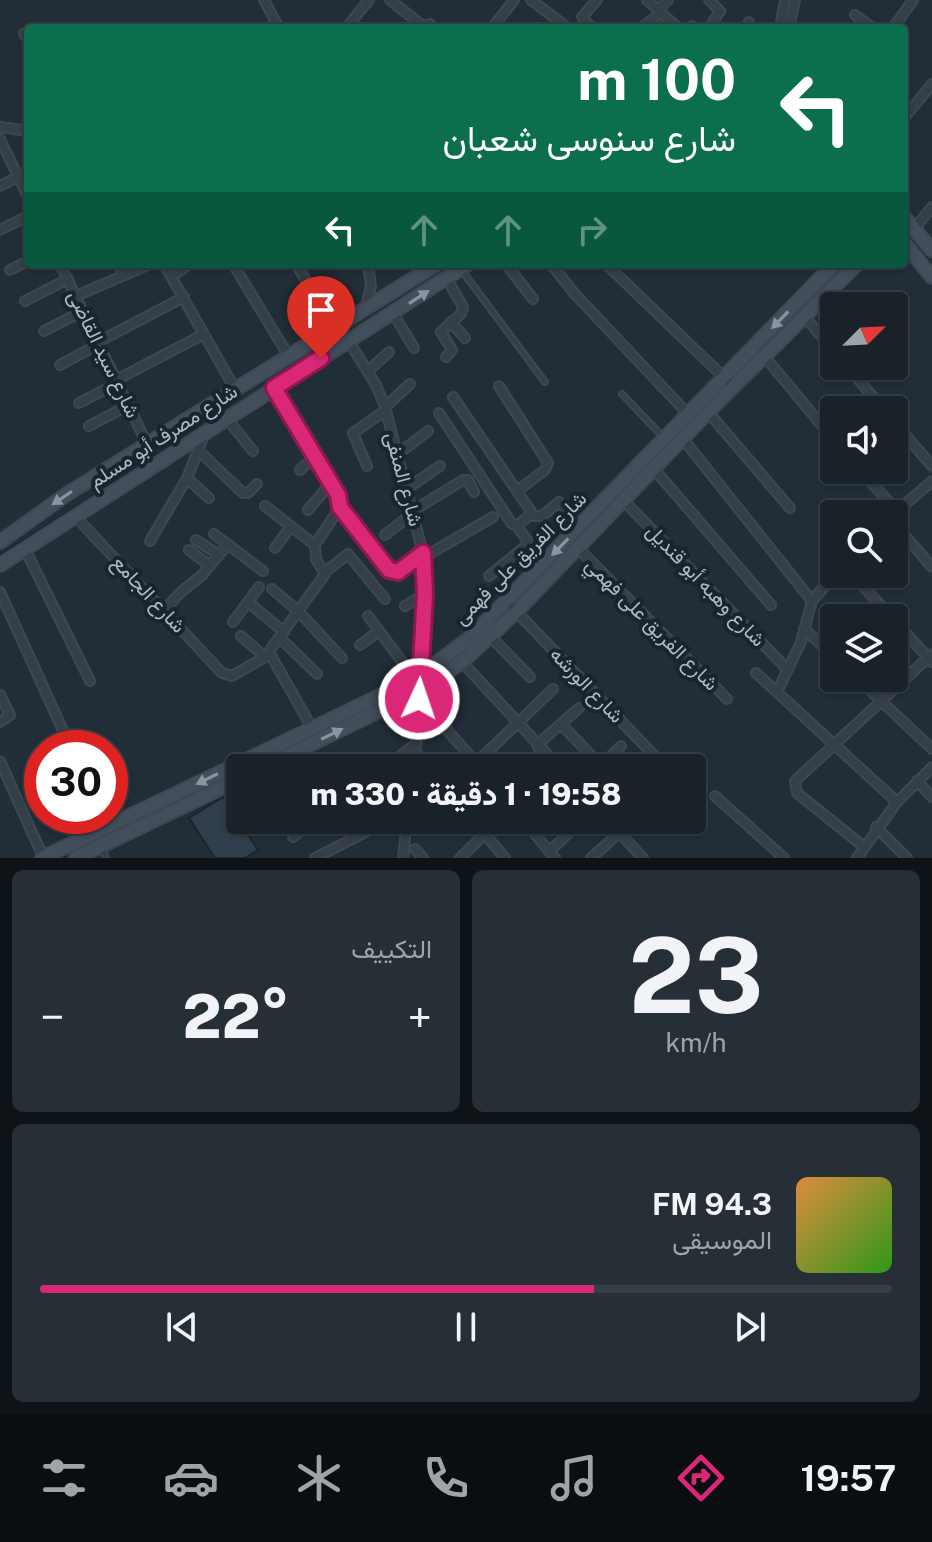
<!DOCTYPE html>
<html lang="ar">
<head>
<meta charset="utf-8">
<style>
  :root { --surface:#192229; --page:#262f35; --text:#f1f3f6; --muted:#9fa4a8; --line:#373f46; --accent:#db2777 }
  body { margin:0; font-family:"Public Sans",Vazirmatn,sans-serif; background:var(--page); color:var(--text); direction:rtl; height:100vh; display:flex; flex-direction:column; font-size:30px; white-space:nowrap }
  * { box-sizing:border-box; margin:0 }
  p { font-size:26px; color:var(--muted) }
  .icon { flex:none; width:44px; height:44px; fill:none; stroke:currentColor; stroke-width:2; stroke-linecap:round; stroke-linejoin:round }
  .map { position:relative; height:858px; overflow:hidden; direction:ltr }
  .side { display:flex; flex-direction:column; gap:12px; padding:12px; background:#0e1317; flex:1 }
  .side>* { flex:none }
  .guide { position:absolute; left:24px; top:24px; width:884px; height:244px; border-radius:8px; box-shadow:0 2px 6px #0004,0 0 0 2px var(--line); direction:rtl; background:#0b6e4f; color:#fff; overflow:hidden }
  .needle { width:52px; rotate:66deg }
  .buttons { position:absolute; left:820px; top:292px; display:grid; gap:16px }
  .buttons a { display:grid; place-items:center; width:88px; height:88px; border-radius:8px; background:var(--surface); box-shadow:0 2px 6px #0004,0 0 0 2px var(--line); font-size:40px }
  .speed { position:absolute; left:24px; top:730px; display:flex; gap:16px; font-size:40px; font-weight:700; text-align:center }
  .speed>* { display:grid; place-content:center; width:104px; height:104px; border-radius:50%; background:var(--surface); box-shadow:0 2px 6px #0004,0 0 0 2px var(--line); line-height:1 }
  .speed .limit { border:12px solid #d22; background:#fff; color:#111 }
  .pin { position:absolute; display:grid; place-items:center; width:68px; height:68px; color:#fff; margin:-82px -34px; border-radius:50% 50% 50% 0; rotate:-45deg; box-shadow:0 0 8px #0007 }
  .pin .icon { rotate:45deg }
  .me { position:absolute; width:88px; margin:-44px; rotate:3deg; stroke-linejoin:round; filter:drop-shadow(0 0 6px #0008) }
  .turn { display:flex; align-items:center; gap:28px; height:168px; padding:0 40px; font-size:36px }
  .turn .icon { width:104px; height:104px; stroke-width:2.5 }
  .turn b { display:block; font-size:56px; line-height:68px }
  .lanes { display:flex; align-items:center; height:76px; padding:0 40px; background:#0003; justify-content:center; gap:40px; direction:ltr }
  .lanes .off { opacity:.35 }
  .big { font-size:60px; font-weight:800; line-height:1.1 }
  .side .widget { flex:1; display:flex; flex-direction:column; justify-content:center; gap:12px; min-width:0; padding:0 28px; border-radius:12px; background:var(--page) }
  .side .dial { align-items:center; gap:0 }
  .dial b { font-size:104px; line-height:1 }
  .song { display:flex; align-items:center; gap:24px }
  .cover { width:96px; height:96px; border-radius:12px; background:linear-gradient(135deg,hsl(30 70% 55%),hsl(110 70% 35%)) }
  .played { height:8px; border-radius:4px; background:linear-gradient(90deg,var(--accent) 65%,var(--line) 65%) }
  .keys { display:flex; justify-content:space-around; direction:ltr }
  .heat { display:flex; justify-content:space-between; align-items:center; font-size:44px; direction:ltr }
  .side .tiles { flex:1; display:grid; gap:12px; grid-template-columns:1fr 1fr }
  .widget:last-child { grid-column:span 2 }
  .trip { position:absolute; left:226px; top:754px; width:480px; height:80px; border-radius:8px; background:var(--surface); box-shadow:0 2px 6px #0004,0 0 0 2px var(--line); font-weight:800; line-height:80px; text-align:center; direction:rtl }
  .tab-bar { display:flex; height:128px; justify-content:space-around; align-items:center; background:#0a0e10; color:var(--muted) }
  .tab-bar .icon { width:56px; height:56px }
  .tab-bar .selected { color:var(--accent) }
  .tab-bar b { font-size:36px; color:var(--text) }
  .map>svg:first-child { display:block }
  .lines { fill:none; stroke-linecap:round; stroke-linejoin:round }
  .stream { stroke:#152534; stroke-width:3 }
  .building { fill:#303f4b; stroke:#1b262e; stroke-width:2 }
  .lane-casing { stroke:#3d4851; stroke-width:8 }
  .street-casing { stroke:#3d4851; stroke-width:12 }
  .secondary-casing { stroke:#3d4851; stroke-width:16 }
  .lane { stroke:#343f48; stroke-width:4 }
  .street { stroke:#343f48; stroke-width:8 }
  .secondary { stroke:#424e5b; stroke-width:12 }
  .oneway { fill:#88949f }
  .route-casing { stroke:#8e194d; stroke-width:20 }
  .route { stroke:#db2777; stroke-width:14 }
  .labels { text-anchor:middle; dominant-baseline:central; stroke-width:8; stroke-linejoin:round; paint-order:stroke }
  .street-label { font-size:20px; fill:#aebac4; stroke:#1a242c }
</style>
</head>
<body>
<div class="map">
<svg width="932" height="858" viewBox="0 0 932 858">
  <rect width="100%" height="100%" fill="#212d37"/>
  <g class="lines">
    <path class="stream" d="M427,284L453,264
      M0,556L286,374"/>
  </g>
  <path class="building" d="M223,797L258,850L245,858H215L189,818Z"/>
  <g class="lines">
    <g class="lane-casing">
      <path id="lane" d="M463,272L545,382
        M622,394L663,437
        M102,848L106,858"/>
    </g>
    <g class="street-casing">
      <path id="street" d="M264,0L279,28
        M390,0L423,26L430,24L435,28
        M531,0L568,28
        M647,0L678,28
        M658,10L668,0
        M855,15L873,28
        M346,28L369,0
        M492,28L514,0
        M592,28L582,17L597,0
        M641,28L661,13
        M688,28L692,26L697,28
        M709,28L720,11L709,0
        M746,28L749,22
        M780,28L785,0
        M789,28L795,0
        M893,28L913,0
        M24,33L28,41
        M904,118L932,84
        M0,127L28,131
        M0,139L28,197
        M0,186L18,177
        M914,229L932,207
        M0,230L28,216
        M60,264L147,444
        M119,264L124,275
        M164,264L235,389
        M233,264L288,355
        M296,264L344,343
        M506,264L533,299
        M551,264L574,293L688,414
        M606,264L734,387
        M10,270L28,261
        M172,276L190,264
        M76,296L150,264
        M25,301L68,279
        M366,306L371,286L368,264
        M393,313L414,348
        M805,317L834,351
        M451,322L465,338
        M44,331L83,311
        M348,340L376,385L385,407L424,557L425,594L421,676
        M98,342L184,297
        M446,357L452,350L441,332L461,314L463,307L447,279
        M765,357L834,440
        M60,365L99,344
        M847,366L884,410
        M368,371L389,352
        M116,380L204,334
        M499,386L548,463L545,470L517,491
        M453,397L534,516H542L559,502L580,525
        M79,403L118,383
        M385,407L410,384
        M708,412L790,508
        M439,413L512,524L517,526L532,513
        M227,419L253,451
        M894,422L932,466
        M89,426L129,405
        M683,439L812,601
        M199,451L243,493H248L257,484
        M398,454L428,431
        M367,466L353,433L386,410
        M654,469L771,605
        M300,470L315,456
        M860,470L897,511
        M187,478L209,498
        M408,488L440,466
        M624,501L788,670
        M265,506L315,545
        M340,507L392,572H398L423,553
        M308,510L331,483
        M414,510L463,480H468L474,492
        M894,514L932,481
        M75,516L222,673L232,676L265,657L325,574L316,559L315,545L340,507V503L274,388
        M894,523L932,567
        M214,534L263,571
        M385,535L414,512
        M196,540L219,555
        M150,541L187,478L205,433
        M275,548L291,526
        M578,548L727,699
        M25,549L90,681
        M189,550L210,566
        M424,557L493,517
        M325,572L348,554L385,599
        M852,574L892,618
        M489,576L527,545V540L517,526
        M272,589L299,612L342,658
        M0,592L71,748
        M248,602L284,632
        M405,606L425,594
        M513,608L666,768
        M164,610L181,592L202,575L228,544
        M368,616L415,679
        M894,620L932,662
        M233,622L259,587
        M804,629L834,656
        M241,636L265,657
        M491,637L530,677
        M280,638L317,674
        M360,645L379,631
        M269,652L312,728
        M462,662L560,768
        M756,673L897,802
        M857,678L932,749
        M777,692L801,642L812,601L835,574
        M0,695L10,715L0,722
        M419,699L481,768
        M561,724L603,768
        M537,745L579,708
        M416,753L429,768
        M0,761L43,857
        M476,763L553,689
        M601,766L621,746
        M384,768L417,743
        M414,768L420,689
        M524,768L543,750
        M917,781L932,797
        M715,796L784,858
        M473,820L505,858
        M523,820L555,858
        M608,820L643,858
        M876,827L907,858
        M293,837L316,820
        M863,846L797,793L795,781L932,654
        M415,849L423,858
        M550,851L582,820
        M315,858L389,820
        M403,858L407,820
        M460,858L499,820
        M591,858L619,833
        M857,858L897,802L932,767"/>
    </g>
    <g class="secondary-casing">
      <path id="secondary" d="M904,217L932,250
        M904,243L932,277
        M0,542L67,494L437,264
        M0,565L468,264
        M262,768L420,691L462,662L517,611L708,412L857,264
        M42,858L415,679L471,637L834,264
        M76,858L240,779"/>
    </g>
    <use href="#lane" class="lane"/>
    <use href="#street" class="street"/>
    <use href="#secondary" class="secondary"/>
  </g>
  <defs><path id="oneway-solid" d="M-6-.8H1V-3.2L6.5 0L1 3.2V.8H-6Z" transform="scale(2)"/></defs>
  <g class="oneway">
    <use href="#oneway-solid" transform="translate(419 297) rotate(-33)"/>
    <use href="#oneway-solid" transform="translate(780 320) rotate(134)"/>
    <use href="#oneway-solid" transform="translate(62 498) rotate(146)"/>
    <use href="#oneway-solid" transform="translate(560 547) rotate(134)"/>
    <use href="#oneway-solid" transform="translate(332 734) rotate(-26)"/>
    <use href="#oneway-solid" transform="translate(207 779) rotate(154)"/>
  </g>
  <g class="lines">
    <g class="route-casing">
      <path id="route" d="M321,358L274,388L338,495L340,507L389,570L398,572L423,553L425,594L419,699"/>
    </g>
    <use href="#route" class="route"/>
  </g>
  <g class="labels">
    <g class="street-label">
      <text transform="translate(104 354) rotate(64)">شارع سيد القاضى</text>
      <text transform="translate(163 436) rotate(-33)">شارع مصرف أبو مسلم</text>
      <text transform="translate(404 479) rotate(75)">شارع المنفى</text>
      <text transform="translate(520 558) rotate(-45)">شارع الفريق على فهمى</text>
      <text transform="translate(706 585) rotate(46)">شارع وهبه أبو قنديل</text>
      <text transform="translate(149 594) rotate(47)">شارع الجامع</text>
      <text transform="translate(652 624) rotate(45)">شارع الفريق على فهمي</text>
      <text transform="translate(587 685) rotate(46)">شارع الورشه</text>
    </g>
  </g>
</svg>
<div class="buttons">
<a><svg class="needle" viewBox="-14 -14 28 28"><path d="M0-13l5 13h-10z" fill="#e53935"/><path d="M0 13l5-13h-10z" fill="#9fa4a8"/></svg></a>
<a><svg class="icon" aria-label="sound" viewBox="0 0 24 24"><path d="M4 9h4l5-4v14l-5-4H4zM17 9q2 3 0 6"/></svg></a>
<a><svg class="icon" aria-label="search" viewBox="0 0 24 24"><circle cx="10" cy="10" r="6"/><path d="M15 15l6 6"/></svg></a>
<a><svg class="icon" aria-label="layers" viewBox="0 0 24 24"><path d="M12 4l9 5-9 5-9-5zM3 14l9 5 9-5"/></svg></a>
</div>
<div class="speed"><div class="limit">30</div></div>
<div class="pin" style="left:321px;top:358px;background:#d93025"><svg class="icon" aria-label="arrive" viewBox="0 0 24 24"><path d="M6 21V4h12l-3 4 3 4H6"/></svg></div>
<svg class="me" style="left:419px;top:699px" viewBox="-20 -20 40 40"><circle r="17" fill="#db2777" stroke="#fff" stroke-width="3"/><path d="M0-11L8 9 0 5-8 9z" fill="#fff"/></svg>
<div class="trip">19:58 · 1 دقيقة · 330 m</div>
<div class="guide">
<div class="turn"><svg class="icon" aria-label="left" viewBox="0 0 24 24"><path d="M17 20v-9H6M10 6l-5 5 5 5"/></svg><div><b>100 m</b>شارع سنوسى شعبان</div></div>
<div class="lanes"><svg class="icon" aria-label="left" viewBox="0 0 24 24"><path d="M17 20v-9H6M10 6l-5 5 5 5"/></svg><svg class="icon off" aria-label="ahead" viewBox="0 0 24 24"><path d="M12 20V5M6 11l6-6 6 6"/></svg><svg class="icon off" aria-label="ahead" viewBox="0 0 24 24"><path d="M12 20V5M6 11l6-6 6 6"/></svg><svg class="icon off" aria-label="right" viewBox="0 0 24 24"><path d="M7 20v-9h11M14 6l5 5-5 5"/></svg></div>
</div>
</div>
<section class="side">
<div class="tiles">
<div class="widget dial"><b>23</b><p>km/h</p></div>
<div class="widget"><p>التكييف</p>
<div class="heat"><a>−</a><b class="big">22°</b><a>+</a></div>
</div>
<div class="widget">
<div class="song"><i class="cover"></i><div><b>94.3 FM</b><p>الموسيقى</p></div></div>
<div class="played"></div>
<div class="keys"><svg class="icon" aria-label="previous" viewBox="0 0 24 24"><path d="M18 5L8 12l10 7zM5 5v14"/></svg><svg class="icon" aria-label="pause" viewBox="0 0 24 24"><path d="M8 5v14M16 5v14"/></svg><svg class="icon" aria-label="next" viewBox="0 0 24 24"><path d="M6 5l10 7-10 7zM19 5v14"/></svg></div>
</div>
</div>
</section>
<nav class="tab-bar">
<b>19:57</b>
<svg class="icon selected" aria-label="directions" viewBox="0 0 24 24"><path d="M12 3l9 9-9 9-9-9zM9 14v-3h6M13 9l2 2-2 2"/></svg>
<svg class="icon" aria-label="music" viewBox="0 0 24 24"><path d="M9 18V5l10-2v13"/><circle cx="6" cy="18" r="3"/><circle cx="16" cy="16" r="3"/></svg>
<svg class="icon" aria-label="phone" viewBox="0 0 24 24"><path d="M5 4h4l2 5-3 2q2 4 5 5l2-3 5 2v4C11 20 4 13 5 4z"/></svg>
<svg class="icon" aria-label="climate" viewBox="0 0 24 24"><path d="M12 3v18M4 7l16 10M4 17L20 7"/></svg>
<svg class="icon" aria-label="car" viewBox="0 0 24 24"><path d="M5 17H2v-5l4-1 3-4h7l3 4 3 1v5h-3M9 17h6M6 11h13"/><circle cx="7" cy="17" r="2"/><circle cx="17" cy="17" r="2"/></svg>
<svg class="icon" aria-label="filters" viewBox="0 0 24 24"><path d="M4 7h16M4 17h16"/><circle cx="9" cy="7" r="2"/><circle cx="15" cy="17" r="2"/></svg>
</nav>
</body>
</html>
